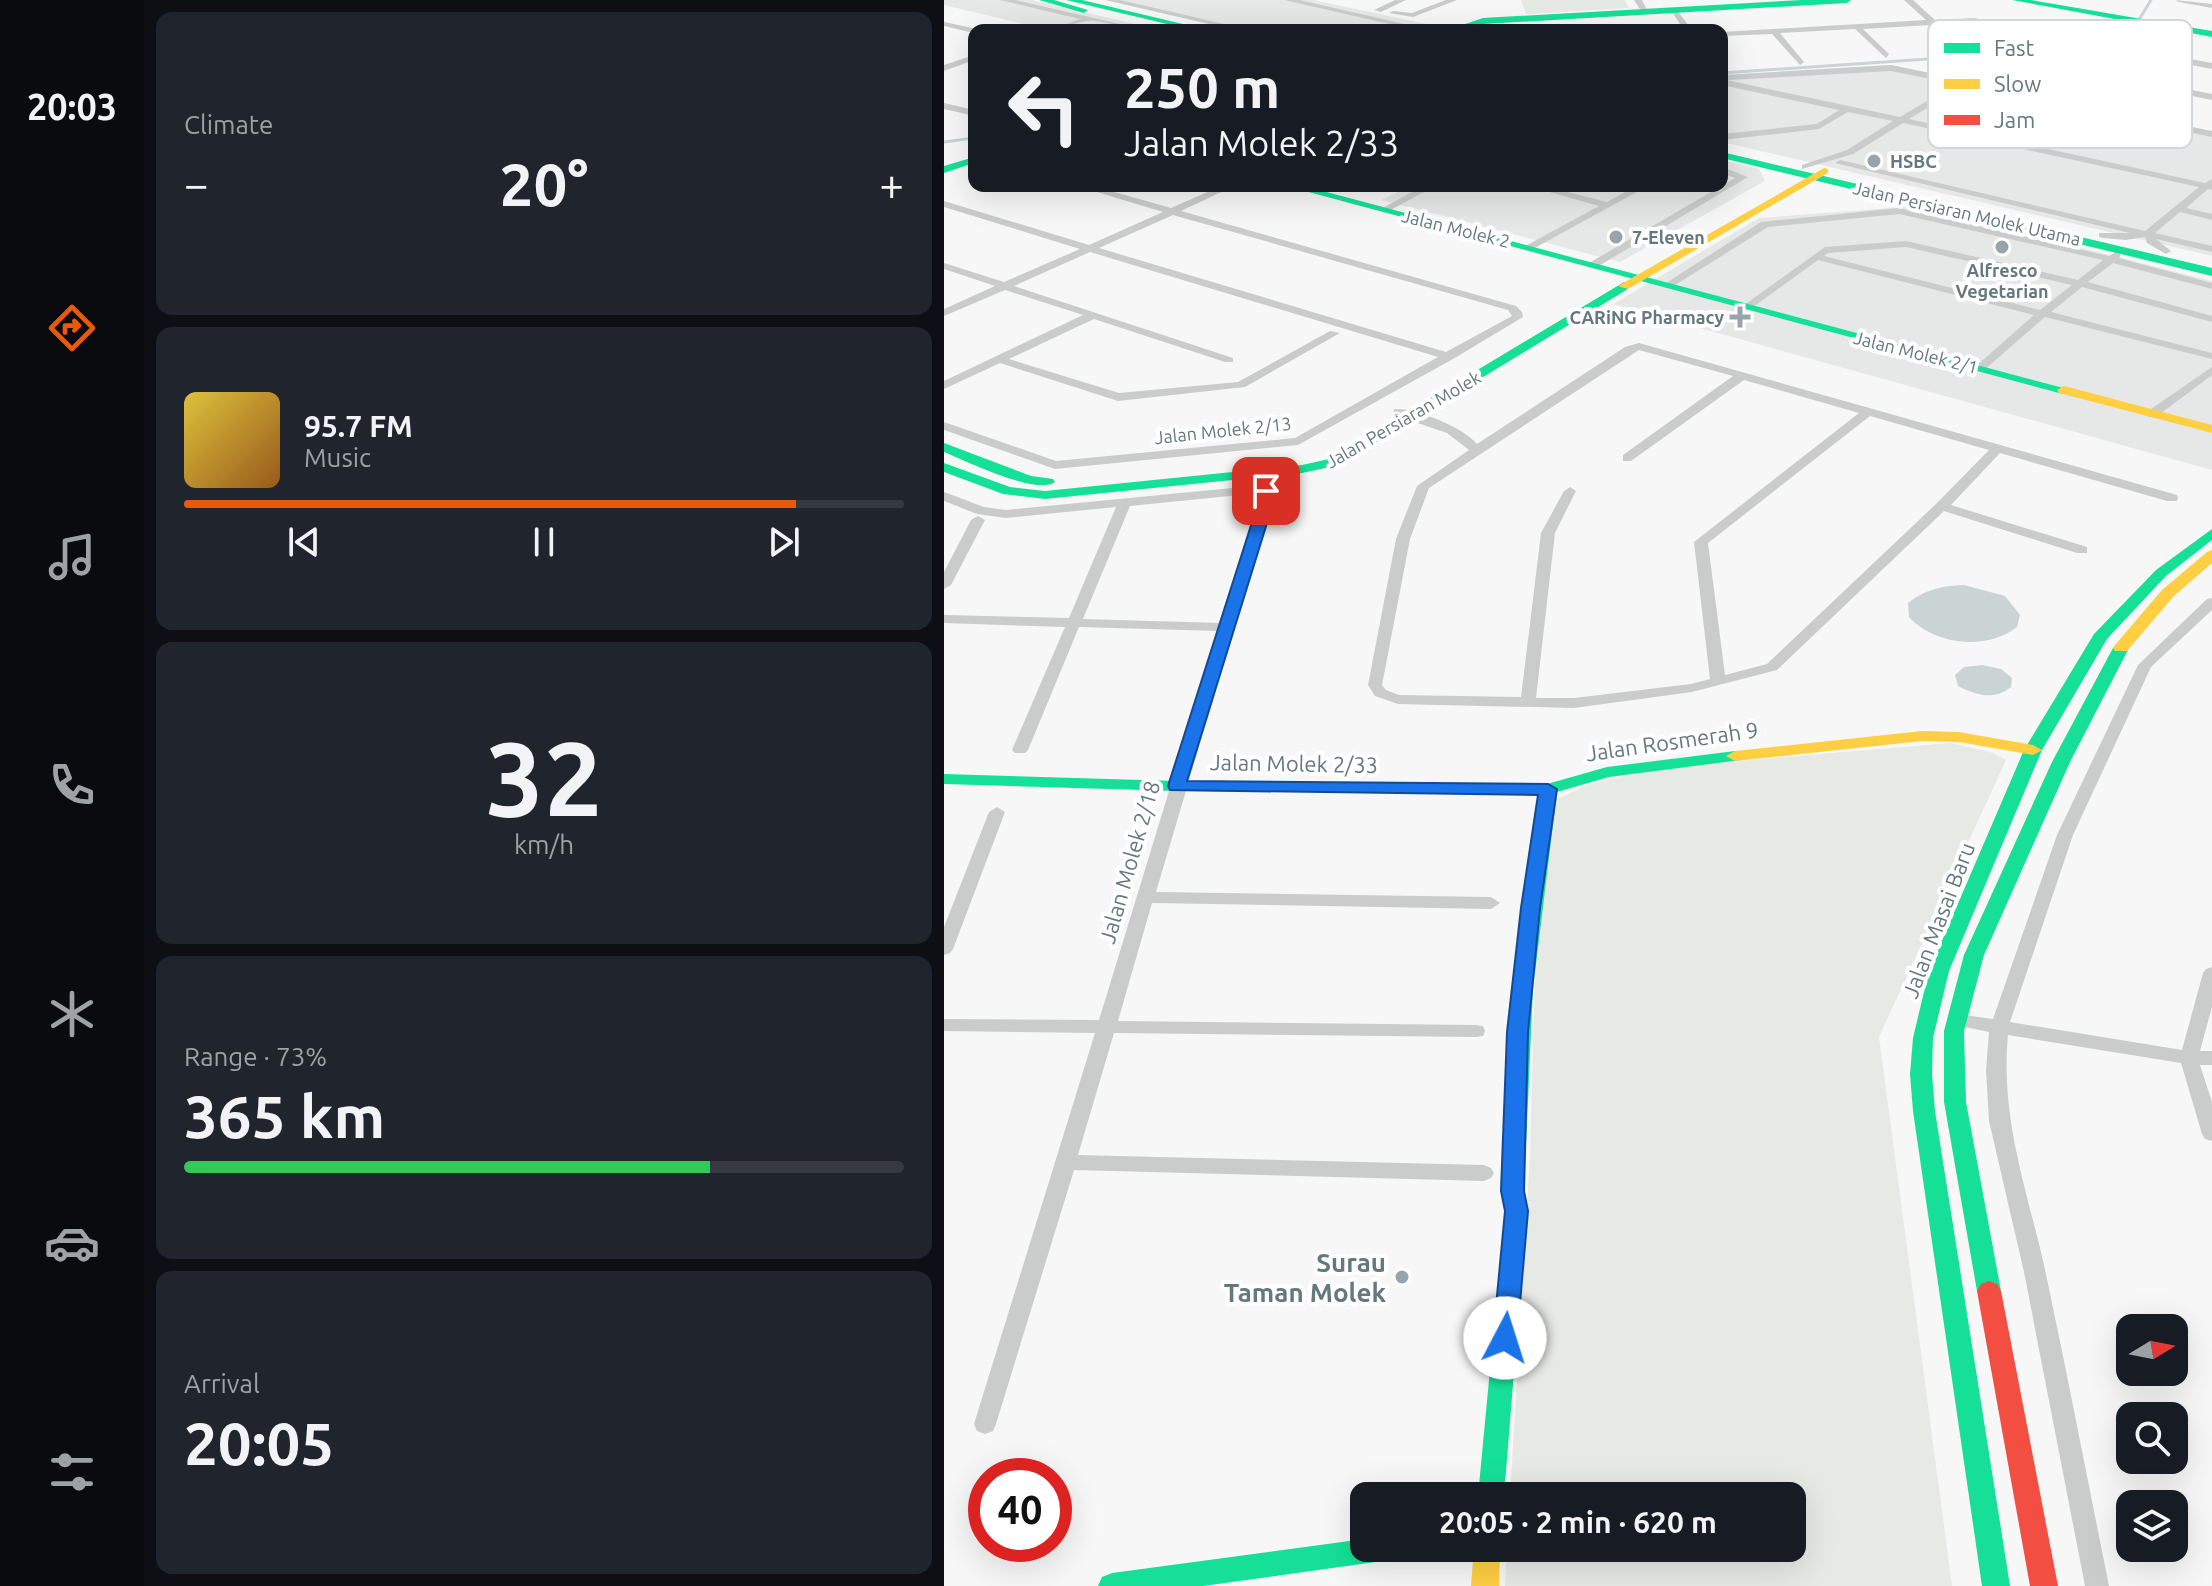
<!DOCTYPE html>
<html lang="en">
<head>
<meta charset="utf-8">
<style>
  :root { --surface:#171b24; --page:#20242c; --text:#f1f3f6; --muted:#9ea1a6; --line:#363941; --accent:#ea580c }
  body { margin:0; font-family:Ubuntu,sans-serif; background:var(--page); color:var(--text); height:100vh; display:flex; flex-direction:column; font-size:30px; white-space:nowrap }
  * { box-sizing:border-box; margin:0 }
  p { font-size:26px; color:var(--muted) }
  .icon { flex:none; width:44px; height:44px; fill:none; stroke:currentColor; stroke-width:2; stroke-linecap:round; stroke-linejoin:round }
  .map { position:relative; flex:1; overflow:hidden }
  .panel { display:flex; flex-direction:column; gap:12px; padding:12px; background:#0d0f14; width:800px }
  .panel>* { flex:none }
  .top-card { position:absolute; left:24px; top:24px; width:760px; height:168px; border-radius:16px; box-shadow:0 8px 32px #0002; background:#171b24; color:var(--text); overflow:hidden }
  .needle { width:52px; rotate:80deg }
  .fabs { position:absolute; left:1172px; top:1314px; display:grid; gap:16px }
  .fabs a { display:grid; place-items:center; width:72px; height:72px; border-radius:16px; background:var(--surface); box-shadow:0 8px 32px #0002; font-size:40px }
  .speed { position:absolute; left:24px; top:1458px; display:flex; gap:16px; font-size:40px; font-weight:700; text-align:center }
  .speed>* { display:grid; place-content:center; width:104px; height:104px; border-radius:50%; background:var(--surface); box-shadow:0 8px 32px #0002; line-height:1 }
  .speed .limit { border:12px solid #d22; background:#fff; color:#111 }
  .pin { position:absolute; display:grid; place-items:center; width:68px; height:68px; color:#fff; margin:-34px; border-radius:16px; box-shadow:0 4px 12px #0006 }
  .me { position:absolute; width:88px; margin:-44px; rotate:5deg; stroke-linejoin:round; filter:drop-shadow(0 0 6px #0008) }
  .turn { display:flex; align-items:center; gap:28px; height:168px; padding:0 24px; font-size:36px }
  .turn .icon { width:104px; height:104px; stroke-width:2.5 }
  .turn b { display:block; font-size:56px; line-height:68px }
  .big { font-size:60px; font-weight:700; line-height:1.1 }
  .panel .card { flex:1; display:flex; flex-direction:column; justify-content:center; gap:12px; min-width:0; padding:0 28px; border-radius:16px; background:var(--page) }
  .panel .dial { align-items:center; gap:0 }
  .dial b { font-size:104px; line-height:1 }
  .song { display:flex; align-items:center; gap:24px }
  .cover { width:96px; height:96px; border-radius:12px; background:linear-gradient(135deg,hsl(50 70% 55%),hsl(30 70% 35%)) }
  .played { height:8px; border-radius:4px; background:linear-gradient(90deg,var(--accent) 85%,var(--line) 85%) }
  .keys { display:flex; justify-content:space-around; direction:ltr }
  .heat { display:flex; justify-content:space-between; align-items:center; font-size:44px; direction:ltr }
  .charge { height:12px; border-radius:6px; background:linear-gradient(90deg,#34c759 73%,var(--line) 0) }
  .trip { position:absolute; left:406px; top:1482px; width:456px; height:80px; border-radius:16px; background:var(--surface); box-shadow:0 8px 32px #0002; font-weight:700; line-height:80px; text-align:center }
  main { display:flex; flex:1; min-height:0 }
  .menu { display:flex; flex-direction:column; width:144px; justify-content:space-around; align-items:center; background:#090b0e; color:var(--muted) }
  .menu .icon { width:56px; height:56px }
  .menu .on { color:var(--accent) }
  .menu b { font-size:36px; color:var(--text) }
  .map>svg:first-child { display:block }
  .built { fill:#e6e8e7 }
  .green { fill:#e6e9e4 }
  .water { fill:#cad4d5 }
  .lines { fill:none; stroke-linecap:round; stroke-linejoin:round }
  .stream { stroke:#cad4d5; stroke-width:3 }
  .street { fill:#cacccc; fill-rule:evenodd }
  .fast { fill:#16e098; fill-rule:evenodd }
  .slow { fill:#ffcf43; fill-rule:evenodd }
  .jam { fill:#f24e42; fill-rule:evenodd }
  .route { fill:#1a73e8; stroke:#114b97; stroke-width:2 }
  .poi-dot { fill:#97a4a9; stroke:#fff; stroke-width:3 }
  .labels { text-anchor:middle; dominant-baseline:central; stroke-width:8; stroke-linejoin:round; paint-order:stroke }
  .far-poi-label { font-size:18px; font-weight:bold; fill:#64787f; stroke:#fff; text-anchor:start }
  .far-street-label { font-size:18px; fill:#64787f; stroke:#fff }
  .street-label { font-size:22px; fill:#64787f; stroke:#fff }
  .near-poi-label { font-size:26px; font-weight:bold; fill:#64787f; stroke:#fff; text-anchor:end }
  .key { fill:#fff; stroke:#d0d6d9; stroke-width:2 }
  .key-label { font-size:22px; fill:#64787f }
</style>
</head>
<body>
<main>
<nav class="menu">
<b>20:03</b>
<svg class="icon on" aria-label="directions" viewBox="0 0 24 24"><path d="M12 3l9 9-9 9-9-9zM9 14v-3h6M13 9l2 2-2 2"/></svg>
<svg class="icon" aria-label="music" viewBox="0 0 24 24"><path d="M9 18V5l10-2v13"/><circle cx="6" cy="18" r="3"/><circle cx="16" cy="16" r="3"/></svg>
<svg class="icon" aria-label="phone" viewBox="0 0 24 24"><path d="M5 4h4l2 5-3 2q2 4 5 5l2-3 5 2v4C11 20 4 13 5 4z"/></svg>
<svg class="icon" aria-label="climate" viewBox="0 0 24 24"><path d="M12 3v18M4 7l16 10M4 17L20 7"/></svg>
<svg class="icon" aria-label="car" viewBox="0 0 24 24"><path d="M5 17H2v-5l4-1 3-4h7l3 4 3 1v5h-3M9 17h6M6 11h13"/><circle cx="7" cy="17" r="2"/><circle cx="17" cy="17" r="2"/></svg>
<svg class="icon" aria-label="filters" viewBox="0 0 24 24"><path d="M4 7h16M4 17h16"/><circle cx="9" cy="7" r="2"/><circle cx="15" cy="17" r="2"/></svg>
</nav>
<section class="panel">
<div class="card"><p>Climate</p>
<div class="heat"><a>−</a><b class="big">20°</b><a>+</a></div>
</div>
<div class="card">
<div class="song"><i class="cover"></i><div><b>95.7 FM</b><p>Music</p></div></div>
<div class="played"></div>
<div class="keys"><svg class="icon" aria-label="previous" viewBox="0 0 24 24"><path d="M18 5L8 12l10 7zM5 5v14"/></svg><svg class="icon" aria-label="pause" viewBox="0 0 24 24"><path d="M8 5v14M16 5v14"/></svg><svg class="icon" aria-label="next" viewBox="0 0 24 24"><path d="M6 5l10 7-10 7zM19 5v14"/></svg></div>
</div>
<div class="card dial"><b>32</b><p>km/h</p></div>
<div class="card"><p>Range · 73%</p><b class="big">365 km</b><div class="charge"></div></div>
<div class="card"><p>Arrival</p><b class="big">20:05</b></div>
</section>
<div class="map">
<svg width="1268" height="1586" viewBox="0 0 1268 1586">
  <rect width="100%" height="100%" fill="#f7f7f7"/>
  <path class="built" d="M0,0H88L217,30H104L0,5Z
    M162,0H369L492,26L483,30H296Z
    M946,65L1268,133V256L778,142V75Z
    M778,160L815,169L821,181L676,262L437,200L466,186H778Z
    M972,206L1268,281V470L669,304L815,218Z"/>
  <path class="green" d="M577,0H681L685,8L582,14Z
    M1007,743L1049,753L1062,760L935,1037L1008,1586H561L563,1548H848V1496H566L586,1155L592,938L610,801L643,785L723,767Z"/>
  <path class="water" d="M1020,585L1061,596L1076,615L1073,627C1042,651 991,645 965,617L964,603C982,589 998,586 1020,585Z
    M1038,665L1057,669L1068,678L1067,687C1050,701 1032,695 1014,686L1011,675L1020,667Z"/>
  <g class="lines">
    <path class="stream" d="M1196,18L1207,0
      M778,73L1146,48
      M0,142L30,138"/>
    <path class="street" d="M56,0H71L202,30C185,30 155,19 144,21C131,22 120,30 106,30L136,19Z
      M161,0H176L306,30H291Z
      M340,0H355L487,30H472Z
      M451,0H462L437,12L430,10Z
      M502,0H513L469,17L445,13L449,11L468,13Z
      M690,0H698L705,14H699Z
      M960,0H969L991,20L1030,18L1132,38L1128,40L1030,22L996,24L1025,49L1022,53L987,25L919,29L945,54L942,58L911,29L836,33L860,62L856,65L828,34L778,36V32L982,20Z
      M1231,0L1268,4V8L1235,2Z
      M726,9H732L748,30H740Z
      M1197,20L1204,22L1170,45L1268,63V69L1164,49L1135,68L1268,94V100L1129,72L1093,95L1268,131V137L1020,86L965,119L1261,183L1268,179V190L1264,189L1242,208L1268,214V220L1236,212L1211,233L1268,246V252L1212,239L1227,251L1222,254L1203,243L1201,237L1182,240L1159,238L1155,237V233H1186L891,163L896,160L1201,231L1255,187L959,123L909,154L858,169V165L903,150L949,121L904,112L875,129L778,140V134L873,124L895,110L778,85V79L956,117L1011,84L947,71L784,80L781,79V75L947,65L1084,93Z
      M0,22L33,29V30H30V33L0,26Z
      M30,55V60L0,71V65Z
      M0,103L30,110V116L0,109Z
      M778,167L804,177L653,267H645V263L791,178L778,173Z
      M133,186H149L227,208L277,186H290L237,211L572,306L578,312L579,317L509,359L354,445L111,469L0,430V422L112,461L351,438L494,357L146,252L70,286L289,358V362H281L150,319L65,359L175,393L294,382L386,331L396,333L301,387L174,401L56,363L0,389V381L139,315L61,290L0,316V309L51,286L0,269V263L60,282L136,249L0,207V201L145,245L219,212ZM229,215L564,310L568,316L502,352L155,248Z
      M479,186H491L443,212L435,210Z
      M584,186H600L663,202L692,186H704L587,250L583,249V245L655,206Z
      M955,208L1165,256L1172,252L1177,255L1175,258L1268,283V289L1169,263L1144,282L1268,316V322L1138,287L1107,312L1268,353V359L1101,317L1039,371H1031V367L1090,315L874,260L805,310L796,308L881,247L962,241L1134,280L1159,260L955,214L824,227L728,287L719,285L817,222ZM962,247L1128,285L1096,310L880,256L884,253Z
      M695,343L1233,495L1234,498L1233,501H1223L1056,453L1007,505L1143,547V553H1133L1000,511L833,670L748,692L630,708L454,704L431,696L424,685L452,539L473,486L525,450L503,433L450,415V409C472,408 519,427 533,444L681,347ZM695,350L789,376L679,455V461H687L800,380L915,413L750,542L766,679L747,684L630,698H592L611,533L632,491L626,487L620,491L597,533L577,697L455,695L442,690L438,685L466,539L485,488ZM926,416L1045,450L993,503L823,664L781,675L764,543Z
      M1268,367V375L1212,417H1204V411Z
      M319,485L330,494L212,892L547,897L556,903L547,909L208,903L174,1021L532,1025L539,1026L541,1031L539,1036L532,1037L170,1033L134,1155L540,1165L547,1168L550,1173L547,1178L540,1181L130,1170L52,1424L49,1431L41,1434L33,1431L30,1424L151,1033L0,1031V1019L155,1020L274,631L135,627L84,750L81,753H71L68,750L121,627L0,623V615L125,618L172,507L62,518L33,514L0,501V492L40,507L62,510ZM316,493L277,623L139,619L186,506Z
      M34,516L41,520L7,585L0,589V572L27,520Z
      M1268,598V610L1207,667L1129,835L1066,1022L1238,1050L1259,973L1262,969L1268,967V1007L1256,1051H1268V1065H1256L1268,1102V1141L1261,1139L1258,1134L1237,1063L1064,1035C1056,1121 1084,1191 1102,1274C1124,1378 1144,1482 1165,1586H1141L1080,1272L1045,1121L1042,1070L1045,1032L1007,1024L1004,1020L1007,1016L1013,1014L1049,1019L1113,835L1194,665L1263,599Z
      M53,807L61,812L9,949L6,953L0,955V927L45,812Z"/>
    <path class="fast" d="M95,0H110L144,10L140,13Z
      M122,0H138L264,30H248Z
      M858,0H907L903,3L539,24L517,30H503L539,18Z
      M1068,0H1087L1268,31V37Z
      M778,152L1268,268V276L778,158Z
      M30,157V163L0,173V166Z
      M342,186H360L1127,390L1120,394L1115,393Z
      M680,282L684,283V289L395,465L358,473L101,499L59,494L0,472V463L66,487L101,491L358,465L385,459Z
      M0,443L87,476L109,479L111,482C93,496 22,461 0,452Z
      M1268,529V540L1222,576L1163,639L1098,750L1005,971L989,1038L988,1074L991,1111L1066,1586H1038L969,1111L966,1074L969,1038L985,971L1080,750L1150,634L1212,570Z
      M1177,643L1185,648L1126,762L1040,955L1020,1031L1022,1102L1057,1291L1053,1298L1045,1301L1037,1298L1033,1291L1000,1102V1031L1020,955L1108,762L1169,648Z
      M791,751L797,752L800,756L797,760L665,777L613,792L589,989L580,1191L583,1211L560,1496H534L561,1211L558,1191L569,989L594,794L233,791L0,784V774L233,781L603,784L663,767Z
      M420,1539V1548H459L456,1557L446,1560L259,1586H154L158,1577L168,1573Z"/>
    <path class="slow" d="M880,168L884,169V173L684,289L674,286Z
      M1120,386L1268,425V433L1115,393L1113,390Z
      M1268,550V563L1230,596L1183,651H1171L1169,648L1171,645L1218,590L1263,552Z
      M978,731L1015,732L1089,745L1098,750L1089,755L1015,742L978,741L791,761L782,756L791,751Z
      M530,1548H556L555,1586H527Z"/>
    <path class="jam" d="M1045,1281L1053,1284L1057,1291L1114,1586H1086L1033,1291L1037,1284Z"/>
  </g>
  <path class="route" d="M322,486L332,494L243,781L604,784L613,789L596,908L584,1032L580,1191L584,1211L573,1338L570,1345L561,1348L552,1345L549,1338L561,1211L557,1191L563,1032L577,908L594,795L226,790L224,786L317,494L315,491Z"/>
  <g class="poi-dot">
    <circle cx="930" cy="161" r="8"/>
    <circle cx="672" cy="237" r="8"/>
    <circle cx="1058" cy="247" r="8"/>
    <path d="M792 305h8v8h8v8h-8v8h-8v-8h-8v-8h8z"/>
    <circle cx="458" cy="1277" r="8"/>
  </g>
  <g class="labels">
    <g class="far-poi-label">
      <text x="946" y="161">HSBC</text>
      <text x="688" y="237">7-Eleven</text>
      <text x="1058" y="270" text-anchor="middle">Alfresco<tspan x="1058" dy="21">Vegetarian</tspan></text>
      <text x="780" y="317" text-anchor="end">CARiNG Pharmacy</text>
    </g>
    <g class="far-street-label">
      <text transform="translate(1023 213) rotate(13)">Jalan Persiaran Molek Utama</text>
      <text transform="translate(512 228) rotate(14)">Jalan Molek 2</text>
      <text transform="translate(972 352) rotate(14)">Jalan Molek 2/1</text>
      <text transform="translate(459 419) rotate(-30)">Jalan Persiaran Molek</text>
      <text transform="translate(279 430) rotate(-6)">Jalan Molek 2/13</text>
    </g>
    <g class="street-label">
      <text transform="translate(728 741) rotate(-8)">Jalan Rosmerah 9</text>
      <text transform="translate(350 763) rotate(1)">Jalan Molek 2/33</text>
      <text transform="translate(185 862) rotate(-74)">Jalan Molek 2/18</text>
      <text transform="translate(994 920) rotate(-69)">Jalan Masai Baru</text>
    </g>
    <g class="near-poi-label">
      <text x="442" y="1262">Surau<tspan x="442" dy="30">Taman Molek</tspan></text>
    </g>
  </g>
  <rect x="984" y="20" width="264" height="128" rx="12" class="key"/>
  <rect x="1000" y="43" width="36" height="10" fill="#16e098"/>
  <rect x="1000" y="79" width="36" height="10" fill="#ffcf43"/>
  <rect x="1000" y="115" width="36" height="10" fill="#f24e42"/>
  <g class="key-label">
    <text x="1050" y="56">Fast</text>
    <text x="1050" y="92">Slow</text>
    <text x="1050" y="128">Jam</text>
  </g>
</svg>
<div class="fabs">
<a><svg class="needle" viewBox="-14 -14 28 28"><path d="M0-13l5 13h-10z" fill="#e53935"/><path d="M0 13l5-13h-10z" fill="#9ea1a6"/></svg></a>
<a><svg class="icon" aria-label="search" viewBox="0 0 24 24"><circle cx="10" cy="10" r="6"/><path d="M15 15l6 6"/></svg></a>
<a><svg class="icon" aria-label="layers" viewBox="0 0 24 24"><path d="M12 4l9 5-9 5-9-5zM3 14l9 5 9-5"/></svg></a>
</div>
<div class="speed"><div class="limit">40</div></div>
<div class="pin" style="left:322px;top:491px;background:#d93025"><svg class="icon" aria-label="arrive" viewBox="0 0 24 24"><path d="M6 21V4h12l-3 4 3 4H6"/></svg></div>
<svg class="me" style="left:561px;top:1338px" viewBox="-20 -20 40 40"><circle r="19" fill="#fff"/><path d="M0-13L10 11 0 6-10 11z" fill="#1a73e8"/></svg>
<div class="trip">20:05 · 2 min · 620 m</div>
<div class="top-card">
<div class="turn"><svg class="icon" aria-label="left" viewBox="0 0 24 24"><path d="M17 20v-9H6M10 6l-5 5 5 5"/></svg><div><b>250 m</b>Jalan Molek 2/33</div></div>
</div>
</div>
</main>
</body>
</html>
